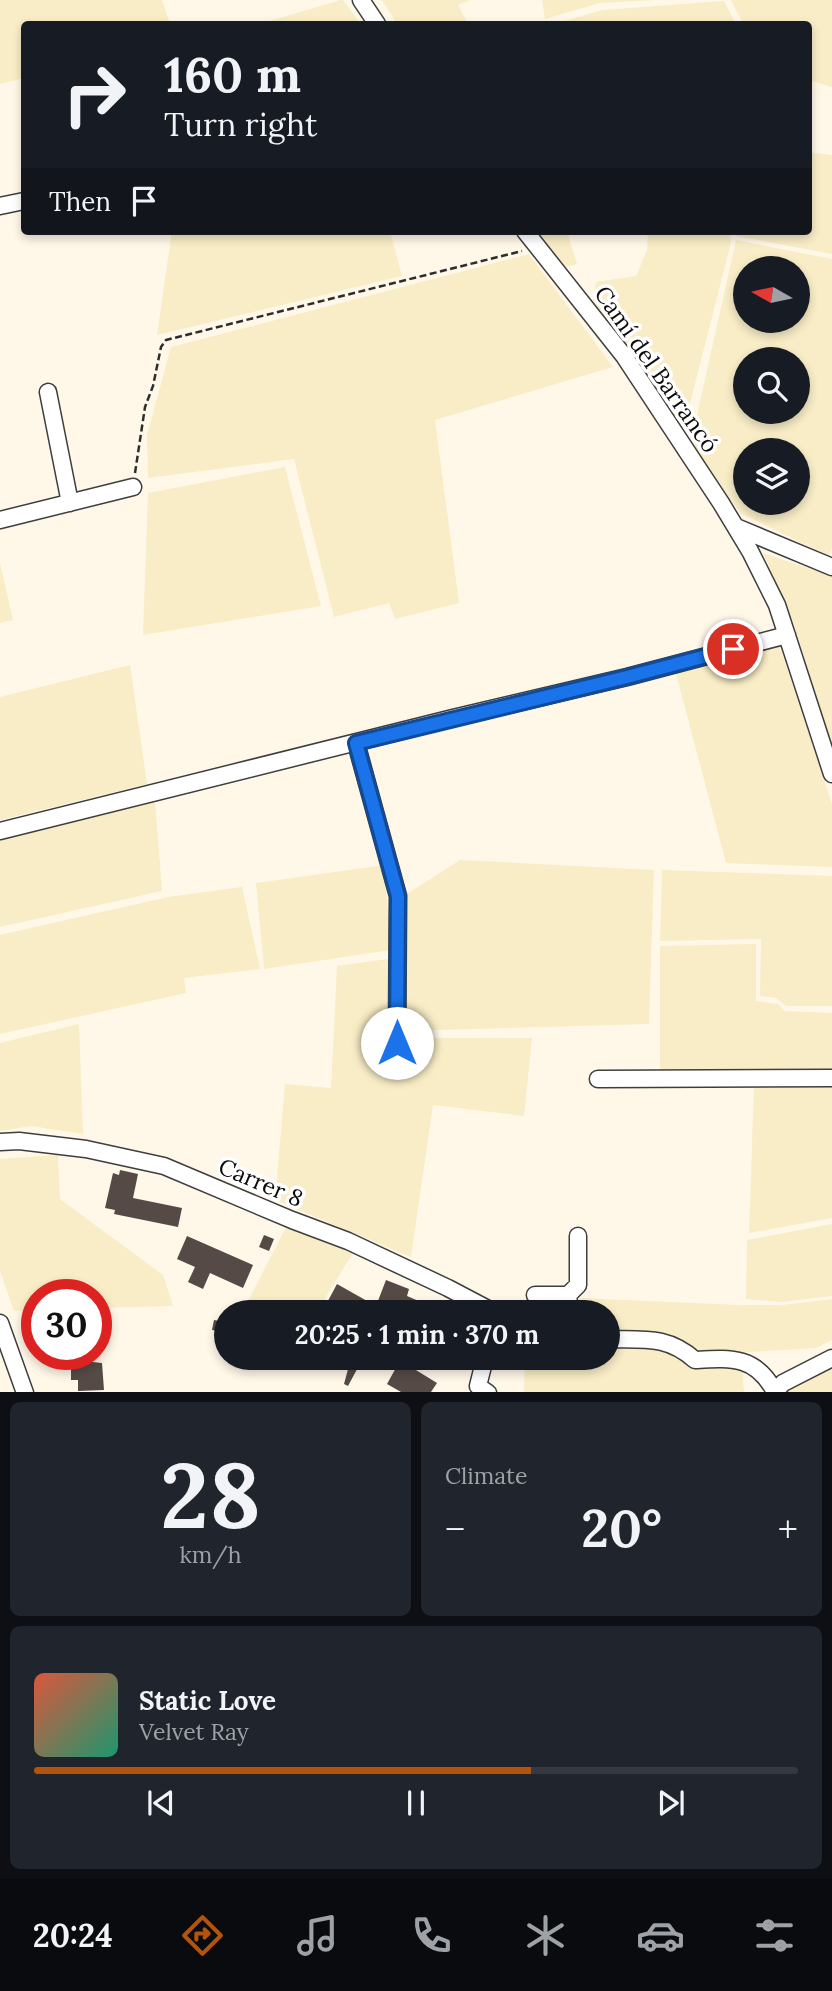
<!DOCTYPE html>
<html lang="en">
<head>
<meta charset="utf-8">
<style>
  :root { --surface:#171b24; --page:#20242c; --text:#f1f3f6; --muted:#9ea1a6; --line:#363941; --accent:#b45309 }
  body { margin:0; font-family:Lora,serif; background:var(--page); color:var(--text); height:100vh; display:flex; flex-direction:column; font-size:26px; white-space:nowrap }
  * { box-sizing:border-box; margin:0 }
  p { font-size:23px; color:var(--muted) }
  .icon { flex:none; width:38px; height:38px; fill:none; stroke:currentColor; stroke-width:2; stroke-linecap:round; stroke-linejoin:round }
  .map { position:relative; height:1392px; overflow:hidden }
  .drawer { display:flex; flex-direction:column; gap:10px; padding:10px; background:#0d0f14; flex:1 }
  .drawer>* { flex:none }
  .guide { position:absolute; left:21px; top:21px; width:791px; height:214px; border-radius:7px; box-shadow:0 4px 10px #0003; background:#171b24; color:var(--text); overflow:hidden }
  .needle { width:46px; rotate:279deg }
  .buttons { position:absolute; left:733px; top:256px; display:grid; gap:14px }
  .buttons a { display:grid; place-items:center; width:77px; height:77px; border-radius:50%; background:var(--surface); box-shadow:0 4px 10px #0003; font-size:35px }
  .speed { position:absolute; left:21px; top:1279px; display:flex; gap:14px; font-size:35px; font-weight:700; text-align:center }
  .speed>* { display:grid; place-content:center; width:91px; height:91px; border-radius:50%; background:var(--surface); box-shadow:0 4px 10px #0003; line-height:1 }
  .speed .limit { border:10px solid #d22; background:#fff; color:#111 }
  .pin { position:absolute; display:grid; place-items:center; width:60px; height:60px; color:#fff; margin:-30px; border:4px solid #fff; border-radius:50%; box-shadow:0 2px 7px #0007 }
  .me { position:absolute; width:77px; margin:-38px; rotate:0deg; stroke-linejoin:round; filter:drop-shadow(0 0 5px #0008) }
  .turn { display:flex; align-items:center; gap:24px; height:147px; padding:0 28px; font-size:32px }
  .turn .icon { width:91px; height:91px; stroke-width:2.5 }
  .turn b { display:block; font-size:49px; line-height:60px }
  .then { display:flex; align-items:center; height:66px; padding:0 28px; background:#0003; gap:14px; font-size:26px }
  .big { font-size:52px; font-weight:700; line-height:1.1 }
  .drawer .card { flex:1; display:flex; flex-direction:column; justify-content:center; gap:10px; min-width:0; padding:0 24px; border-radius:10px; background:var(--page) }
  .drawer .dial { align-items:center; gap:0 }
  .dial b { font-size:91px; line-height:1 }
  .song { display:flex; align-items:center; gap:21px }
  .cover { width:84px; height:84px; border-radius:10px; background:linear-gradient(135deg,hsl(10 70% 55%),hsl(160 70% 35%)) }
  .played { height:7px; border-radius:4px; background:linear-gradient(90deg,var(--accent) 65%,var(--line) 65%) }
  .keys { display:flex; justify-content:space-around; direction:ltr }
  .heat { display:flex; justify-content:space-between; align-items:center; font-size:38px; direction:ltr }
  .drawer .tiles { flex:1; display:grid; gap:10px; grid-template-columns:1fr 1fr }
  .card:last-child { grid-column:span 2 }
  .trip { position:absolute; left:214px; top:1300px; width:406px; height:70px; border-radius:35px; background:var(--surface); box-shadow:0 4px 10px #0003; font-weight:700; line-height:70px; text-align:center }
  .tab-bar { display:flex; height:112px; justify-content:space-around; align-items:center; background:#090b0e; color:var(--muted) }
  .tab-bar .icon { width:49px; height:49px }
  .tab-bar .current { color:var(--accent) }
  .tab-bar b { font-size:32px; color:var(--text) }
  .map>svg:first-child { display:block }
  .farmland { fill:#f8edc6; fill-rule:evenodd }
  .building { fill:#554a46 }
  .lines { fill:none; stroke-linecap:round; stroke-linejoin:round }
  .minor-casing { stroke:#3e3e3e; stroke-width:19 }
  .path { stroke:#2d2d2d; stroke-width:2.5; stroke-dasharray:7 3.5; stroke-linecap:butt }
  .minor { stroke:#fff; stroke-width:16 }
  .route-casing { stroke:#114b97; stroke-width:18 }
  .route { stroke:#1a73e8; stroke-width:12 }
  .labels { text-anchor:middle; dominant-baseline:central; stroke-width:7; stroke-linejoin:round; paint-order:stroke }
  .street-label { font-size:23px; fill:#0b0b0b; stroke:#fff }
</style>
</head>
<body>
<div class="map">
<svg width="832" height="1393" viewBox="0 0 832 1393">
  <rect width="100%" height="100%" fill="#fff8e9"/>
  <path class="farmland" d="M0,0H162L170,24H24V78L0,84Z
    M341,0H343L361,24H259Z
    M382,0H471L458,5L468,24H397Z
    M542,0H655L600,3L545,19Z
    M731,0H832V87L809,80L808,24H743Z
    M724,1L736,24H554L602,10Z
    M809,152L832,155V254L736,236V231H808Z
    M172,231H390L402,276L157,335Z
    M536,231H567L577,264L564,267Z
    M648,231H730L731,243L683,431L592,304L596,282L636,276L647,250Z
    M736,240L832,259V548L829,556L740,513L691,442ZM746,268H798V320H746ZM746,359H798V411H746ZM746,450H798V502H746Z
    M529,254L613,367L435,420L459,603L395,619L389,603L334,617L294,459L148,478L147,435L171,347Z
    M285,467L321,606L143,635L148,493Z
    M763,553L832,576V745L794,625Z
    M0,563L13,620L0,623Z
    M779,644L832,804V867L726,863L675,670Z
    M130,665L147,784L0,820V697Z
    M155,801L162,891L0,927V838Z
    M460,860L654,870L649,1024L404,1031V896Z
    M384,865L391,950L264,969L256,883Z
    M662,870L832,876V1006H786L776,998L760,996L761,939L660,941Z
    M242,887L260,969L184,978L186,993L0,1034V935L168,897Z
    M756,944V1001L778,1004L785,1011L832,1013V1072L660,1074V946Z
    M395,958L396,1038H532L524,1116L433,1105L411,1257L275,1200L285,1084L331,1088L337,966Z
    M79,1024L83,1134L31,1126L0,1131V1043Z
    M754,1086H832V1218L749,1233Z
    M58,1155L60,1199L163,1275L173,1306L96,1308V1295H37V1310L14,1311L0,1271V1159Z
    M832,1224V1296L782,1302L746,1299L747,1240Z
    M286,1227L354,1251L317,1312H265L247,1303Z
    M579,1298L740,1305H782L832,1299V1340L816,1348L698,1355L607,1335V1312H579Z
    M607,1343L667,1346L742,1365L744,1392L524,1393L525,1358H607Z
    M832,1365V1392L782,1393Z"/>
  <path class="building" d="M120,1170L138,1174L133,1198L182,1208L178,1227L114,1214L115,1210L105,1208L113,1173L119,1175Z
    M264,1235L274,1239L269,1251L259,1247Z
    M187,1236L253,1265L243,1288L210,1273L203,1289L188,1282L195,1267L177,1259Z
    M386,1280L409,1289L407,1296L428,1305L425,1312H322L337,1284L376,1306Z
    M214,1320L225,1322L224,1332L212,1330Z
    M351,1358H363L348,1386L344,1384Z
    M430,1358H465L461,1370L430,1361Z
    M495,1358H521L520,1369L494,1367Z
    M83,1361L102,1363L104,1390L78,1391V1380H71V1364H84Z
    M398,1364L409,1370L411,1367L437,1383L431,1392H401L387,1384Z"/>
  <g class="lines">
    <g class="minor-casing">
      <path id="minor" d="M361,0L377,24
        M0,206L24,201
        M525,231L624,356L721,503L750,551L777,605L832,774
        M48,392L70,503
        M0,520L133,487
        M736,527L832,567
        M356,743L398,896L397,1043
        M0,831L453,718L627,677L787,635
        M598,1079L832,1078
        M0,1142L19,1141L86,1149L164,1166L292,1220L348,1241L448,1288L486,1308V1312
        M535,1295H568
        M570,1312L568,1295L578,1285V1236
        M0,1323L25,1393
        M607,1339C643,1340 667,1335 695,1360C732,1358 756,1356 775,1392
        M485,1358L478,1386L488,1393
        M774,1393L783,1383L832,1358"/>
    </g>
    <path class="path" d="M135,473L145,407L153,386L161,347L166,340L522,251"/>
    <use href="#minor" class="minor"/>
  </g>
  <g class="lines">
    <g class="route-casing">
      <path id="route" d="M397,1043L398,896L356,743L627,677L733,649"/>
    </g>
    <use href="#route" class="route"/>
  </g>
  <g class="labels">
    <g class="street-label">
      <text transform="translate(657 369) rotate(55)">Camí del Barrancó</text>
      <text transform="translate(261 1182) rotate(23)">Carrer 8</text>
    </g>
  </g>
</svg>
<div class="buttons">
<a><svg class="needle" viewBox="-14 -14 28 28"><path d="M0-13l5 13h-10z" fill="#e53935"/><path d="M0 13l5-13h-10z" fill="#9ea1a6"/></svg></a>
<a><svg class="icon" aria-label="search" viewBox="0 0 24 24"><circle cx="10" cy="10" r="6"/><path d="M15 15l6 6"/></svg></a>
<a><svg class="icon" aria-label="layers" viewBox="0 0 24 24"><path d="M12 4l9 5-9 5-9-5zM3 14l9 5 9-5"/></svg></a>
</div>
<div class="speed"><div class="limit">30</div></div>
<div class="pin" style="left:733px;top:649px;background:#d93025"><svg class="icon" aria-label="arrive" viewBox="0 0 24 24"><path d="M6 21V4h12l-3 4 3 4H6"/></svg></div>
<svg class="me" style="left:397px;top:1043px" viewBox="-20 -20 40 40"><circle r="19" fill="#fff"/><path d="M0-13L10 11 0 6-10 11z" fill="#1a73e8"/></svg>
<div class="trip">20:25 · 1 min · 370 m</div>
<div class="guide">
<div class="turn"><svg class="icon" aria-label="right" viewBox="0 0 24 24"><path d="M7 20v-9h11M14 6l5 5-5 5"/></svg><div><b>160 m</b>Turn right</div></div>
<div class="then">Then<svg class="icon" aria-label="arrive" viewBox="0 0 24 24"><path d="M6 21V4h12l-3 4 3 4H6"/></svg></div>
</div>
</div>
<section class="drawer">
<div class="tiles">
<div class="card dial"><b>28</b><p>km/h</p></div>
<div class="card"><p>Climate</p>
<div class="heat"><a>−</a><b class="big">20°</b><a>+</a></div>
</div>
<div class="card">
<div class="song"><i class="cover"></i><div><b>Static Love</b><p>Velvet Ray</p></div></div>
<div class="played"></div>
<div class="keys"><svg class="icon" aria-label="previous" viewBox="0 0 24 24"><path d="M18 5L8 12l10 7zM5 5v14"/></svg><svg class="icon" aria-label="pause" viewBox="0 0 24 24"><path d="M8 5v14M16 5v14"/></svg><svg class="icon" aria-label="next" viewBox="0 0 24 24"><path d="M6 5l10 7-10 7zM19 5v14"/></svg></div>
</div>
</div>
</section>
<nav class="tab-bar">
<b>20:24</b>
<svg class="icon current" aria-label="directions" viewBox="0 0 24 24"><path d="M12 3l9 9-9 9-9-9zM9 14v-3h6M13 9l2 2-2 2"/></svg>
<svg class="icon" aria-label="music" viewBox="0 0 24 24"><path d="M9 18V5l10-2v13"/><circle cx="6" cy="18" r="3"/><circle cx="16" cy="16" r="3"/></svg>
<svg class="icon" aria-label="phone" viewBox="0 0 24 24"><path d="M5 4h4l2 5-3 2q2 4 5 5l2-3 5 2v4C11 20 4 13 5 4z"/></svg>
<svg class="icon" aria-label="climate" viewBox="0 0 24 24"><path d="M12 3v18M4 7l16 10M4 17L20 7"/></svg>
<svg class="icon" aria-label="car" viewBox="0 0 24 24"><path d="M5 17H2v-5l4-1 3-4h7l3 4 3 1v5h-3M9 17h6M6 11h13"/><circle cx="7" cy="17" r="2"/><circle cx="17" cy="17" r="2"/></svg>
<svg class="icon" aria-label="filters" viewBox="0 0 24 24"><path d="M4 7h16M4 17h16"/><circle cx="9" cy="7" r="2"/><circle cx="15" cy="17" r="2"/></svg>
</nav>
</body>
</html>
